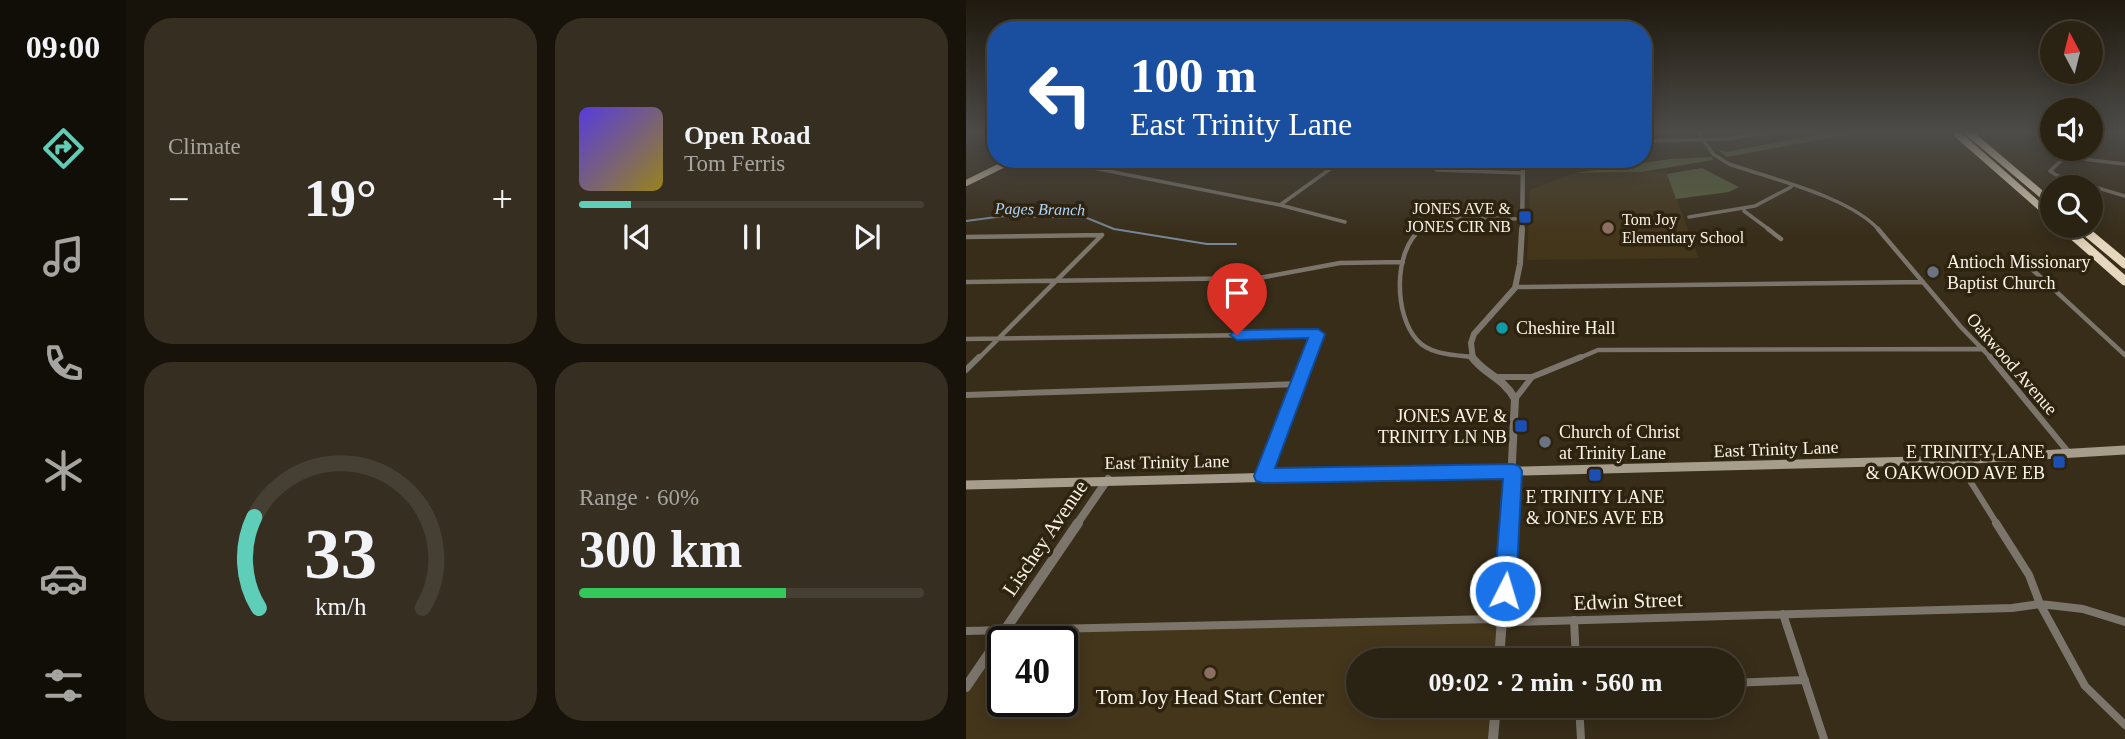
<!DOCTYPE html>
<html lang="en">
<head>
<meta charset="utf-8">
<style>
  :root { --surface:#2a2213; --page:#362f21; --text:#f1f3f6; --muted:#a5a4a0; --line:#463f33; --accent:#5eceb8 }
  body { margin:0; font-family:"Times New Roman",serif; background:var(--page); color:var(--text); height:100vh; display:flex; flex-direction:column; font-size:26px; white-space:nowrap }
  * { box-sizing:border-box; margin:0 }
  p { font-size:23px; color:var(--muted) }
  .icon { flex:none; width:38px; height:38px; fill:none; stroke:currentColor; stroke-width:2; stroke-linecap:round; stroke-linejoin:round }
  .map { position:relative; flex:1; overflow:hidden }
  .side { display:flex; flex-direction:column; gap:18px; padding:18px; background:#17130a; width:840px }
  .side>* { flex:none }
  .banner { position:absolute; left:21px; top:21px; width:665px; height:147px; border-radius:28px; box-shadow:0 4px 18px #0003,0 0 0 2px var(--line); background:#1a4fa0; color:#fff; overflow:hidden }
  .needle { width:46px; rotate:353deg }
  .controls { position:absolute; left:1074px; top:21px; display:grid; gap:14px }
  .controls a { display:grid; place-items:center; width:63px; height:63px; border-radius:50%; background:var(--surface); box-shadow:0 4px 18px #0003,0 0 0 2px var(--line); font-size:35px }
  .speed { position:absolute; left:21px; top:626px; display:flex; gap:14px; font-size:35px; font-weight:700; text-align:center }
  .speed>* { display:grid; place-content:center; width:91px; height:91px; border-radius:50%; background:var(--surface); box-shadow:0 4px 18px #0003,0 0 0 2px var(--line); line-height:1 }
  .speed .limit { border:4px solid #111; border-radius:10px; background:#fff; color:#111 }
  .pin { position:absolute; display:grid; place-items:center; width:60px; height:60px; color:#fff; margin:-72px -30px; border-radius:50% 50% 50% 0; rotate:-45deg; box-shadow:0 0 7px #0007 }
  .pin .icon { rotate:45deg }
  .me { position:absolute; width:77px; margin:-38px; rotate:5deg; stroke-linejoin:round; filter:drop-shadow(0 0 5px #0008) }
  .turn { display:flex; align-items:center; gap:24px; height:147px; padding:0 28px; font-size:32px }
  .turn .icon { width:91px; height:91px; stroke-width:2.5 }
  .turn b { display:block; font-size:49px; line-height:60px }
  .big { font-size:52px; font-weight:800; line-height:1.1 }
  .side .tile { flex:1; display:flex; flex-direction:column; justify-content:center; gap:10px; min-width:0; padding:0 24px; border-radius:28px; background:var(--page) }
  .side .dial { align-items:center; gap:0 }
  .dial svg { height:182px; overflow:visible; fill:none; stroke:var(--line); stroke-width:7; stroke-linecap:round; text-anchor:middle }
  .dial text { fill:var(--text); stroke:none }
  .song { display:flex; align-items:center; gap:21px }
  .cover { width:84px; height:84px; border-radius:10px; background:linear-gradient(135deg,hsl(250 70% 55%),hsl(50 70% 35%)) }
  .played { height:7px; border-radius:4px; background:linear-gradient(90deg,var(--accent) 15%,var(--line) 15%) }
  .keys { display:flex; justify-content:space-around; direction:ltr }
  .heat { display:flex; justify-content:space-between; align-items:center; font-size:38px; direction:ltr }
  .charge { height:10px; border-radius:5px; background:linear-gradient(90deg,#34c759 60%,var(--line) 0) }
  .side .tiles { flex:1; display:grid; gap:18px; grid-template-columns:repeat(2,1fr) }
  .trip { position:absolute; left:380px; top:648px; width:399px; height:70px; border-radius:35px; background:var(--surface); box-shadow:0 4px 18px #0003,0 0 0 2px var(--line); font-weight:800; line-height:70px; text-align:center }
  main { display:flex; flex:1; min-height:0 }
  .tabs { display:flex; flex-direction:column; width:126px; justify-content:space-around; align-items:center; background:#110e08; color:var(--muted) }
  .tabs .icon { width:49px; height:49px }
  .tabs .current { color:var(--accent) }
  .tabs b { font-size:32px; color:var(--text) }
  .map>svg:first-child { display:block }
  .built { fill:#44361b; fill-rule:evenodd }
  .forest { fill:#59623c }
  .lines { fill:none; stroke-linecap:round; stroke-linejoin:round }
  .stream { stroke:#768798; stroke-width:2 }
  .minor-far3 { stroke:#7b756b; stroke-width:3.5 }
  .minor-far2 { stroke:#7b756b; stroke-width:4.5 }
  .minor-far1 { stroke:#7b756b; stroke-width:6 }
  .minor { stroke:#7b756b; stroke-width:8 }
  .tertiary-far3 { stroke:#7b756b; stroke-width:4.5 }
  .tertiary-far2 { stroke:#7b756b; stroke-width:6 }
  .tertiary-far1 { stroke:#7b756b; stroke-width:8 }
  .tertiary { stroke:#7b756b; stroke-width:10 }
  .secondary { stroke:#a69d8d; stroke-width:9 }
  .primary { stroke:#c8bba7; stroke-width:6 }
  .motorway-far1 { stroke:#e6d7bf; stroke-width:7 }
  .motorway { stroke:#e6d7bf; stroke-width:9 }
  .route { fill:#1a73e8; stroke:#114b97; stroke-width:2 }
  .transit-dot { fill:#1a4fb4; stroke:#2e230f; stroke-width:2.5 }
  .education-dot { fill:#8d6e63; stroke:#2e230f; stroke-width:2.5 }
  .worship-dot { fill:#6b7280; stroke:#2e230f; stroke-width:2.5 }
  .culture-dot { fill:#0f9aa8; stroke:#2e230f; stroke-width:2.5 }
  .labels { text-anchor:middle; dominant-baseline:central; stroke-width:7; stroke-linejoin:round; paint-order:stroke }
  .far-poi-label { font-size:16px; fill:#faf3e7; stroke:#2e230f; text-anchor:end }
  .far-water-label { font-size:16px; font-style:italic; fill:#aed6fe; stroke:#2e230f }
  .poi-label { font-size:18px; fill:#faf3e7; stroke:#2e230f; text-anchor:start }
  .street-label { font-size:18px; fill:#faf3e7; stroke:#2e230f }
  .near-street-label { font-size:21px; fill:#faf3e7; stroke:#2e230f }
  .near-poi-label { font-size:21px; fill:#faf3e7; stroke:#2e230f }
</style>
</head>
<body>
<main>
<nav class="tabs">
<b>09:00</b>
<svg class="icon current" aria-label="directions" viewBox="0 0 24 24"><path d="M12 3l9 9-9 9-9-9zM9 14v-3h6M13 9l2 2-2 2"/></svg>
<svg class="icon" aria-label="music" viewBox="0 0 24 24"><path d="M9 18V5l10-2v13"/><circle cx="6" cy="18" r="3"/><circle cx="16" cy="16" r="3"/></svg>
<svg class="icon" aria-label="phone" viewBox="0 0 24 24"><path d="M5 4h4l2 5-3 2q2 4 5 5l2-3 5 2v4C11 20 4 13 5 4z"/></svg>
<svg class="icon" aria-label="climate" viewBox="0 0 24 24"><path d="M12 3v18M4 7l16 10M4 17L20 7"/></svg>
<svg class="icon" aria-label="car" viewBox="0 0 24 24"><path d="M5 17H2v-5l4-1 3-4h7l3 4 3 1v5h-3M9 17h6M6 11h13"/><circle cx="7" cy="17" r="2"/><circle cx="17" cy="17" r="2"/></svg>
<svg class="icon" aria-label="filters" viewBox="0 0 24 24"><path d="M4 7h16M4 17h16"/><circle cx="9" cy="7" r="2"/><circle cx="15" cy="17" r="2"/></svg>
</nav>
<section class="side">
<div class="tiles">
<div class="tile"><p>Climate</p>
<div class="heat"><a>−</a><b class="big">19°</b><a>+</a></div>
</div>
<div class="tile">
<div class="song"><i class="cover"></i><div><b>Open Road</b><p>Tom Ferris</p></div></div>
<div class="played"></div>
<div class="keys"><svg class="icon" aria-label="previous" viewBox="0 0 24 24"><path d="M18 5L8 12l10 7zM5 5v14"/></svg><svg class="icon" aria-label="pause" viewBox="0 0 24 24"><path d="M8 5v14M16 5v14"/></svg><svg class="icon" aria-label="next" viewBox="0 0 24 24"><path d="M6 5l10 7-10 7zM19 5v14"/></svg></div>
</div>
<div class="tile dial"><svg viewBox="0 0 100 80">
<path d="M14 69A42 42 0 1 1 86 69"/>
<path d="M14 69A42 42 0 0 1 12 29" stroke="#5eceb8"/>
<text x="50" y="56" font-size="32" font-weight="700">33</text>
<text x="50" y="72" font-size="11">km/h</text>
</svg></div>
<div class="tile"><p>Range · 60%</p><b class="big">300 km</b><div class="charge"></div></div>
</div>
</section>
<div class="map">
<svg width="1159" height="739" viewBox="0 0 1159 739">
  <rect width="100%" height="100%" fill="#382d19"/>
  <path class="built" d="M700,171L733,258L561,260L564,190L609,173Z
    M536,621L533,660H392V705H530L527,739H0V687L39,630ZM37,642H96V702H37Z"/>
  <path class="forest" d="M868,132H894L761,157L751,149L760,152Z
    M746,157L747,160L675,172L609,173L704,159Z
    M736,168L773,187L763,192L710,199L701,174Z"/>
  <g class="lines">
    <path class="stream" d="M0,221L38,216L121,218L148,229L241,244H270"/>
    <path class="minor-far3" d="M732,132L747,154L763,164C806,179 885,197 914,231
      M677,141L760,139L801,132
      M82,159L314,205L379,222
      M404,159L468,160
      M468,159L467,167L471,170L556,173
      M1159,164L1099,157L1084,171L1092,176L1159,196
      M557,166L596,159
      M314,205L378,159
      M778,211L805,231
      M723,217L789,206L825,187
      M452,231C479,211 524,219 556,219"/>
    <path class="minor-far2" d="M455,229C427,251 428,315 451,340C464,355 489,355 507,357
      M802,229L815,239
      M912,229L995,327L1026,359
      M0,237L136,235
      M1056,260L1159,355
      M0,282L293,278L374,263L437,262
      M550,287L957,282
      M0,339L352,334L342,359
      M12,359L136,235
      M611,359L632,350L1018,349"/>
    <path class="minor-far1" d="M1024,357L1103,453
      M0,370L13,357
      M532,377H566
      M0,395L334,384
      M549,399L566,377L615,357
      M991,460L1031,524
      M297,476L343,357"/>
    <path class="minor" d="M817,614L858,739
      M608,620L610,660
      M1159,622L1117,609L1074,604L1119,686L1159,725
      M0,631L529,619L545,622L1046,608L1074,604L1063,575L1030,523
      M766,683L839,680
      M613,705L615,739"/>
    <path class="tertiary-far3" d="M556,231L557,159"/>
    <path class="tertiary-far2" d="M507,359L505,343L508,334L549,288L554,264L556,229"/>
    <path class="tertiary-far1" d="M506,357C518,374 538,378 549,399L543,524
      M111,524L142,479"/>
    <path class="tertiary" d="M533,660L543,523
      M0,687L112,523
      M527,739L530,705"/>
    <path class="secondary" d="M0,485L991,460L1159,450"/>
    <path class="primary" d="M0,183L49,159"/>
    <path class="motorway-far1" d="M989,132L1087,218
      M1002,132L1087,204
      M1096,226L1102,231
      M1113,226L1119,231"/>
    <path class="motorway" d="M1100,229L1159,281
      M1117,229L1159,264"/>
  </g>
  <linearGradient id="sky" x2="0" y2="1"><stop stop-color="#1f190e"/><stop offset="0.56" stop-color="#4d4c49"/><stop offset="1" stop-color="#4d4c49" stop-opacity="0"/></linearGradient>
  <rect width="1159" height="236" fill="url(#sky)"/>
  <path class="route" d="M352,329L359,334L309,468L547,464L553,466L556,471L550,591L547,598L539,601L531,598L528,591L537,479L297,483L290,481L288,476L342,338L271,340L264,335L271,330Z"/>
  <g class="transit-dot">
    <rect x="552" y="210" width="14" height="14" rx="3.5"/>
    <rect x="548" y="419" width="14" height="14" rx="3.5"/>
    <rect x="1086" y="455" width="14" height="14" rx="3.5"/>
    <rect x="622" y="468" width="14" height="14" rx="3.5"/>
  </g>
  <g class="education-dot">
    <circle cx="642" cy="228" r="7"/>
    <circle cx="244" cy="673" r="7"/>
  </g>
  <g class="worship-dot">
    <circle cx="967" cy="272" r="7"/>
    <circle cx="579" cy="442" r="7"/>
  </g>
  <circle class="culture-dot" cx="536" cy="328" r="7"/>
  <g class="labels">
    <g class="far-poi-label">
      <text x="545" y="208">JONES AVE &amp;<tspan x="545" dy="18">JONES CIR NB</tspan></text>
      <text x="656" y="219" text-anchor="start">Tom Joy<tspan x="656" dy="18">Elementary School</tspan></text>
    </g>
    <g class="far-water-label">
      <text transform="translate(74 209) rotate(1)">Pages Branch</text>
    </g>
    <g class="poi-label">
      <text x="981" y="262">Antioch Missionary<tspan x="981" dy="21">Baptist Church</tspan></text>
      <text x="550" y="328">Cheshire Hall</text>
      <text x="541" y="416" text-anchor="end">JONES AVE &amp;<tspan x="541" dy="21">TRINITY LN NB</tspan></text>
      <text x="593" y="432">Church of Christ<tspan x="593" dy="21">at Trinity Lane</tspan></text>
      <text x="1079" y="452" text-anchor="end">E TRINITY LANE<tspan x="1079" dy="21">&amp; OAKWOOD AVE EB</tspan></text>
      <text x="629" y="497" text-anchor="middle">E TRINITY LANE<tspan x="629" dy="21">&amp; JONES AVE EB</tspan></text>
    </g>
    <g class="street-label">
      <text transform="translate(1046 364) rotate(49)">Oakwood Avenue</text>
      <text transform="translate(810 449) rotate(-2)">East Trinity Lane</text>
      <text transform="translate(201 462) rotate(-1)">East Trinity Lane</text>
    </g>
    <g class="near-street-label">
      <text transform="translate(79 538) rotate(-56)">Lischey Avenue</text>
      <text transform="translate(662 601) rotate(-2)">Edwin Street</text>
    </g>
    <g class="near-poi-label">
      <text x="244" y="697">Tom Joy Head Start Center</text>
    </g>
  </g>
</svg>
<div class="controls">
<a><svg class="needle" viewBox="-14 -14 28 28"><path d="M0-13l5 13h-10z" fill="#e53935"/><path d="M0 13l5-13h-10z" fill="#a5a4a0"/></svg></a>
<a><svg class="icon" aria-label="sound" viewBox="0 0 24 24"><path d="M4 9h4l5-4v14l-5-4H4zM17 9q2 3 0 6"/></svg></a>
<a><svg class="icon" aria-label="search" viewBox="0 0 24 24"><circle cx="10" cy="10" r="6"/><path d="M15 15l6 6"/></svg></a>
</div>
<div class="speed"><div class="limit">40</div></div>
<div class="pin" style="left:271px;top:335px;background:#d93025"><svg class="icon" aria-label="arrive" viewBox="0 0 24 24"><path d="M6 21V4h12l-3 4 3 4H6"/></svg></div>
<svg class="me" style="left:539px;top:591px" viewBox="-20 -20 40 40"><circle r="17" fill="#1a73e8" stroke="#fff" stroke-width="3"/><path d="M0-11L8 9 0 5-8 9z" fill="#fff"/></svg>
<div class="trip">09:02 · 2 min · 560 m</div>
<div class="banner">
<div class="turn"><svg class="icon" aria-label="left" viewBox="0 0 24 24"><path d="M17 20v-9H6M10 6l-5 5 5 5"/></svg><div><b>100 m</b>East Trinity Lane</div></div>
</div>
</div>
</main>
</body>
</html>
